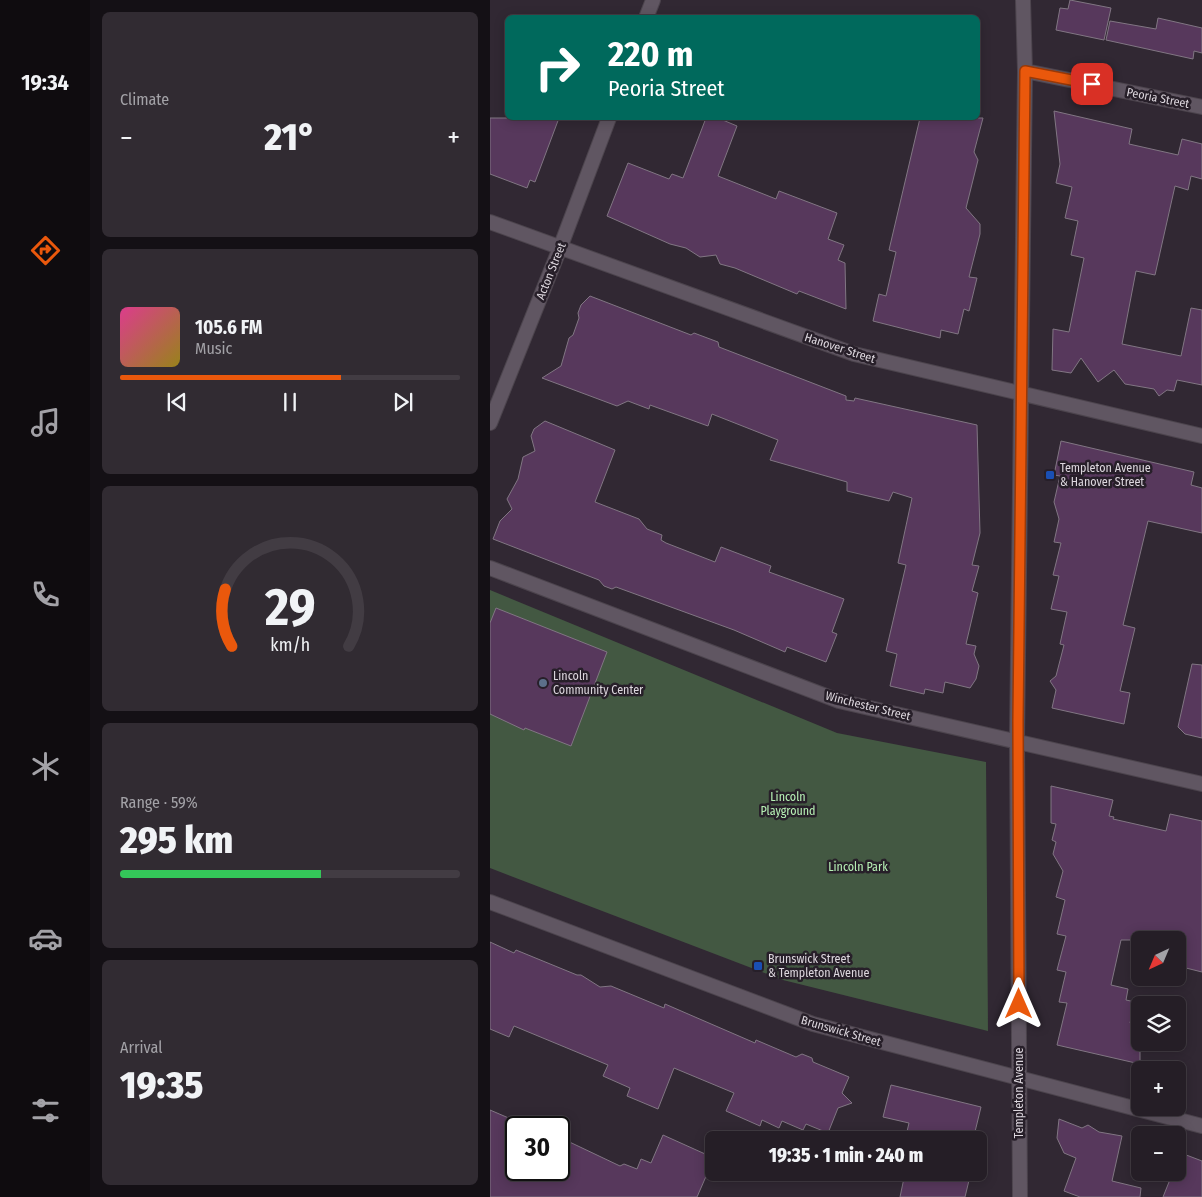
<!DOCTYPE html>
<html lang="en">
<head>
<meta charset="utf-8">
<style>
  :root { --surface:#251e26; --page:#312b32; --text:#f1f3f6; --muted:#a3a2a7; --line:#423c43; --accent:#ea580c }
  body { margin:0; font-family:"Fira Sans Condensed",sans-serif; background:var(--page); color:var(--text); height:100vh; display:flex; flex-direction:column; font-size:19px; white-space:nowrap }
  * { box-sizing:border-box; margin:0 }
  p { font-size:16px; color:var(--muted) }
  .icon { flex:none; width:28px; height:28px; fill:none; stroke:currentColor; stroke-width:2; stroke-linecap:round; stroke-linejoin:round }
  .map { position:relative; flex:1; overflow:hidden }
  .panel { display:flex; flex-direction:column; gap:12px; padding:12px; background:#141015; width:400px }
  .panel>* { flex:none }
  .top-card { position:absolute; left:15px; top:15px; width:475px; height:105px; border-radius:8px; box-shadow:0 2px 12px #0003,0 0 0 1px var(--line); background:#00695c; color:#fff; overflow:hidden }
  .needle { width:32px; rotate:224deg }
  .fabs { position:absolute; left:641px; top:931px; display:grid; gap:10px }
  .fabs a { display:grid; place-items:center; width:55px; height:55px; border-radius:8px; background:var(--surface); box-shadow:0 2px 12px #0003,0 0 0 1px var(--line); font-size:25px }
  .speed { position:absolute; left:15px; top:1116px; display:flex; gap:10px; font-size:25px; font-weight:700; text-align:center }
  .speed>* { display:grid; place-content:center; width:65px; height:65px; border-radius:50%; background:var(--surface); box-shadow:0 2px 12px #0003,0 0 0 1px var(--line); line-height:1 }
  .speed .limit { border:2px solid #111; border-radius:8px; background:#fff; color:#111 }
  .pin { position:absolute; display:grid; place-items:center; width:42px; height:42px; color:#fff; margin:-21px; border-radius:10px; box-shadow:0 2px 8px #0006 }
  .me { position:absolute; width:55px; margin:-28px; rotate:0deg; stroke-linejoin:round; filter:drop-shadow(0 0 4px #0008) }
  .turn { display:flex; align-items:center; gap:18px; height:105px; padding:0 20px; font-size:22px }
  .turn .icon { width:65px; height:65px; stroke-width:2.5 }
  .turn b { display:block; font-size:35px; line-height:42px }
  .big { font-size:38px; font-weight:800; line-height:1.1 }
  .panel .widget { flex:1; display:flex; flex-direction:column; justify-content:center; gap:8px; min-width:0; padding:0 18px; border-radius:8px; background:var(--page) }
  .panel .dial { align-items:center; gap:0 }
  .dial svg { height:130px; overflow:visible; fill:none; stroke:var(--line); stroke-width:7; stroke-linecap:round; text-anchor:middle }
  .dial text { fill:var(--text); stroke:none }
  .song { display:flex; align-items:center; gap:15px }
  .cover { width:60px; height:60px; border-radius:8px; background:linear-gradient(135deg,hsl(330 70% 55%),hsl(50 70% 35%)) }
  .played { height:5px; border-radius:2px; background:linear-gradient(90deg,var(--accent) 65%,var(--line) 65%) }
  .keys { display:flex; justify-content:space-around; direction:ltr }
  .heat { display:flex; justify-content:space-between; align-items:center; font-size:28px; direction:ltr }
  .charge { height:8px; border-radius:4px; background:linear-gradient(90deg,#34c759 59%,var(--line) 0) }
  .trip { position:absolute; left:215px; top:1131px; width:282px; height:50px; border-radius:8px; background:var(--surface); box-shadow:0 2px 12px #0003,0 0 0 1px var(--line); font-weight:800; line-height:50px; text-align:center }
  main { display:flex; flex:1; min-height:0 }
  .tab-bar { display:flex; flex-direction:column; width:90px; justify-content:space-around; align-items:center; background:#0f0c0f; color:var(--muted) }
  .tab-bar .icon { width:35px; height:35px }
  .tab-bar .selected { color:var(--accent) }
  .tab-bar b { font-size:22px; color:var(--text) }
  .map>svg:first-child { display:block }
  .green { fill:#435842 }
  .building { fill:#57385c; stroke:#817683 }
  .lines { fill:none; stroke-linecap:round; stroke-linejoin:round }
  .minor-casing { stroke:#4c444d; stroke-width:16 }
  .minor { stroke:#605662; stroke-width:14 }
  .route-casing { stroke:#983908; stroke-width:12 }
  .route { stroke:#ea580c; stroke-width:9 }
  .transit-dot { fill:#1a4fb4; stroke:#271f29; stroke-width:2 }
  .service-dot { fill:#5c6f8a; stroke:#271f29; stroke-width:2 }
  .labels { text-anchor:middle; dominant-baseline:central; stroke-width:5; stroke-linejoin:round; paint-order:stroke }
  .street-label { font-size:12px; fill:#ddd7de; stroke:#271f29 }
  .poi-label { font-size:12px; fill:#ddd7de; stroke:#271f29; text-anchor:start }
  .park-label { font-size:12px; fill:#b7f1b5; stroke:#271f29 }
</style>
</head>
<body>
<main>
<nav class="tab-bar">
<b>19:34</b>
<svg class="icon selected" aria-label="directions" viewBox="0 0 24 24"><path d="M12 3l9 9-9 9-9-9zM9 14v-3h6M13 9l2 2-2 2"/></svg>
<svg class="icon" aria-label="music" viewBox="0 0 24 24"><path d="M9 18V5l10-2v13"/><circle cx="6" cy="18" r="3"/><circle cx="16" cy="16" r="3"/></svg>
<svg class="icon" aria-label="phone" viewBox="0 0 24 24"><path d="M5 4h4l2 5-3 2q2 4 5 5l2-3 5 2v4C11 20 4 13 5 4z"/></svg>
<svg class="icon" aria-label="climate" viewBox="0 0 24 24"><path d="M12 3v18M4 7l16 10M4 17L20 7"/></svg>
<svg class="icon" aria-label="car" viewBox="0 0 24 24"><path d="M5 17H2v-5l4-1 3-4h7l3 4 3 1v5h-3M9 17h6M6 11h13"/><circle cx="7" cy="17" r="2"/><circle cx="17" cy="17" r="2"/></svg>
<svg class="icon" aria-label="filters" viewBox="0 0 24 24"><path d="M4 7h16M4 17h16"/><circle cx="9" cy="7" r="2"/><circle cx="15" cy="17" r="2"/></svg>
</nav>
<section class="panel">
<div class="widget"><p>Climate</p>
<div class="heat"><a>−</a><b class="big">21°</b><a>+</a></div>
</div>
<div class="widget">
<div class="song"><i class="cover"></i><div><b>105.6 FM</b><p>Music</p></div></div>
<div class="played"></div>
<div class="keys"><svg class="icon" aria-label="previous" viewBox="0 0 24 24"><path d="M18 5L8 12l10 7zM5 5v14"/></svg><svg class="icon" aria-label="pause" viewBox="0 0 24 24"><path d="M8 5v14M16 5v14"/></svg><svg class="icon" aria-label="next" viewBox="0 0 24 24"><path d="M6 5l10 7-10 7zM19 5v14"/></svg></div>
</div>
<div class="widget dial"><svg viewBox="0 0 100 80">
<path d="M14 69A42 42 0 1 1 86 69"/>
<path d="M14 69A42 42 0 0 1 10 34" stroke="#ea580c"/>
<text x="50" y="56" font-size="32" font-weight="700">29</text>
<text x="50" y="72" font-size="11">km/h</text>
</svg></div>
<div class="widget"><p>Range · 59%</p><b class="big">295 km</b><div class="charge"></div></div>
<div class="widget"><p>Arrival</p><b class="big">19:35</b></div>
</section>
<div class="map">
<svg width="712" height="1197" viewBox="0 0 712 1197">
  <rect width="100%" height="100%" fill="#312833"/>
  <path class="green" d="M0,590L347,733L496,762L498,1031L293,980L0,868Z"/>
  <path class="building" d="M580,0L621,8L614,40L566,30L570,8L578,9Z
    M668,18L712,28V53L704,51L703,59L616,40L620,21L666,29Z
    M564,111L642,129L639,144L688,155L692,139L712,144V179L701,176L698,190L685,186L665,275L646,271L632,344L691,356L701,308L712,310V385L687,380L684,391L677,390L669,396L664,389L635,384L624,370L608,382L591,358L581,373L562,370L563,329L579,332L594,258L581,255L588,221L575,218L582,187L566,183L570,164Z
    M0,118H69L45,182L40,180L37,188L0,174Z
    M216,118H228L247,126L228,176L286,199L289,191L347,213L338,239L354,245L348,260L355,263L356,309L309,291L307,294L245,268L230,264L226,255L210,257L196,248L180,244L117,216L138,163L179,179L182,174L193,178Z
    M430,118H493L484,152L488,160L476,208L490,224V234L479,277L487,278L479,311L474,309L468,334L451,330L450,338L383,321L389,294L396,296L406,252L399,250Z
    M100,296L201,335L204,333L228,342L229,347L356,396V400L364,401L365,398L487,425L490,533L482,565L489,566L482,591L488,593L476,644L486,646L484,654L489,666L486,679L480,688L455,682L453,693L435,689L434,694L400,686L407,654L396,651L416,565L408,563L422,498L403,492L399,501L357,491V482L280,460L288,440L222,414L218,426L160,405L159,409L138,401L127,406L52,378L71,366L79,338L83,335L89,318L88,313L91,305Z
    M55,421L125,450L105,502L149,519L157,529L172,535L171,540L176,543L225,562L231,547L281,566L279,572L354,599L342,632L347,634L336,662L297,647L295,652L244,630L126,587L122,589L114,586L109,580L3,539L10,521L22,509L17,499L28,479L33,457L45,451L41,436L44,429Z
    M571,441L704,472L701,485L712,488V533L658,521L633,625L645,628L630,691L640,693L634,724L562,708L566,690L560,681L566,676L574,645L570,644L577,612L561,609L569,576L563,575L571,543L564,542L569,519L564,502L570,476L564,475Z
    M6,608L117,652L81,746L35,728L34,730L0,714V623Z
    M702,664L712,665V738L695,734L688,727Z
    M561,786L623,800L619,816L624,817L623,819L676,831L680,814L712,821V972L688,966V940H631L621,985L638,989L636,1000L645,1002L640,1023L650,1025V1064L567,1045L577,1003L569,1002L576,972L567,970L576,936L567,934L575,900L566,897L573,871L563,854L566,842L562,840L566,824L561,823Z
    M0,942L24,953L26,950L87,975H91L110,987L121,986L174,1008L175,1004L265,1043L266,1040L306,1057L312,1054L322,1058L323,1062L359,1077L352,1093L362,1103L348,1108L338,1133L316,1124L313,1130L292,1121L289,1128L272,1120L270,1126L236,1111L244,1093L184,1068L168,1109L137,1096L140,1088L113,1076L118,1065L24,1026L19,1037L0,1029Z
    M401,1085L491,1107L483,1140H415L419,1123L393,1117Z
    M0,1110L42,1128H26V1170H69V1137L130,1166L134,1164L147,1169L151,1159L161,1163L173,1135L224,1158L207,1197H0Z
    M569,1119L592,1128L598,1125L609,1132L632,1136L622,1181L651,1188L650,1197H590L574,1191L586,1158L574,1153L567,1138Z
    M691,1153L712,1161V1197H673L683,1172H688V1161Z
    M409,1172H481L475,1197H410L414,1178Z"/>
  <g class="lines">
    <g class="minor-casing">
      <path id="minor" d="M156,18L163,0
        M535,71L712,107
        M0,222L364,354L712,436
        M0,423L70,248L119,118
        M0,568L349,701L712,784
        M0,902L323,1024L712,1126
        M530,1197L527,740L535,71L533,0"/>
    </g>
    <use href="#minor" class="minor"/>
  </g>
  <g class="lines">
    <g class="route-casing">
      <path id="route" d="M529,1004L528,721L535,71L602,84"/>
    </g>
    <use href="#route" class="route"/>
  </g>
  <g class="transit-dot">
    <rect x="555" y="470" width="10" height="10" rx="2.5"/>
    <rect x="263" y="961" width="10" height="10" rx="2.5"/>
  </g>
  <circle class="service-dot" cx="53" cy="683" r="5"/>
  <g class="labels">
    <g class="street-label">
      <text transform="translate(668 98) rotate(11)">Peoria Street</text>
      <text transform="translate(61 271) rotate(-68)">Acton Street</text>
      <text transform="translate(350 348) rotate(18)">Hanover Street</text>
      <text transform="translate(378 706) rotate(14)">Winchester Street</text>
      <text transform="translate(351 1031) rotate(16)">Brunswick Street</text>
      <text transform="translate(529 1093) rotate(-90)">Templeton Avenue</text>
    </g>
    <g class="poi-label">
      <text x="570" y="468">Templeton Avenue<tspan x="570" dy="14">&amp; Hanover Street</tspan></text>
      <text x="63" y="676">Lincoln<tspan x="63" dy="14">Community Center</tspan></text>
      <text x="278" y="959">Brunswick Street<tspan x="278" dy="14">&amp; Templeton Avenue</tspan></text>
    </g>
    <g class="park-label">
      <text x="298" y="797">Lincoln<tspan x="298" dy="14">Playground</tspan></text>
      <text x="368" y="867">Lincoln Park</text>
    </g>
  </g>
</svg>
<div class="fabs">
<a><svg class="needle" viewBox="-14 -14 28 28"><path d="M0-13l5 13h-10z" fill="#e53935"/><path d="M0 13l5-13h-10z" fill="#a3a2a7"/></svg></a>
<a><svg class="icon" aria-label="layers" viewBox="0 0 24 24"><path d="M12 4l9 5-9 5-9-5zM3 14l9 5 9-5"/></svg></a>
<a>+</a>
<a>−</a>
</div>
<div class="speed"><div class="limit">30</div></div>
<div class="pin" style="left:602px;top:84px;background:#d93025"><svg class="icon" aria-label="arrive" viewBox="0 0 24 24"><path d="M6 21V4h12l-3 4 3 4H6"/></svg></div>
<svg class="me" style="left:529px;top:1004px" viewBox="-20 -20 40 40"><path d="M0-17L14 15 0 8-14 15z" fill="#ea580c" stroke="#fff" stroke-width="4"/></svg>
<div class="trip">19:35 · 1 min · 240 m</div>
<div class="top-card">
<div class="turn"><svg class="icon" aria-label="right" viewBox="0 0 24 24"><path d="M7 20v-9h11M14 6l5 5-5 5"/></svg><div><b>220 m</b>Peoria Street</div></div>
</div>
</div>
</main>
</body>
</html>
